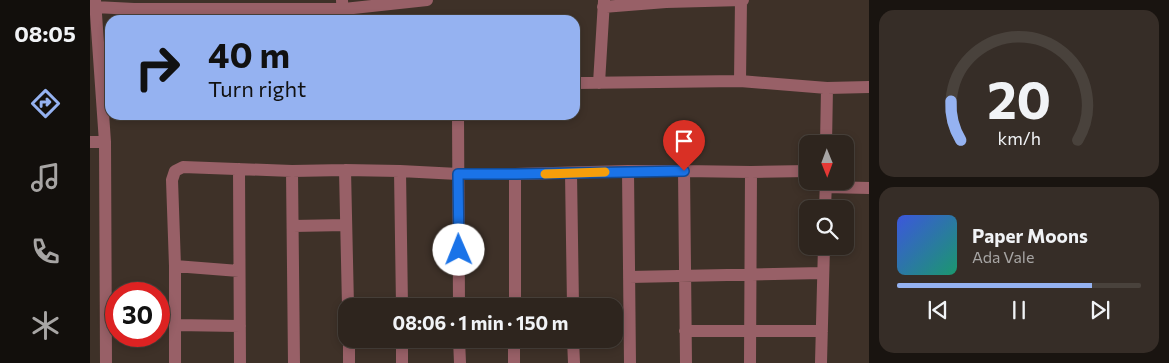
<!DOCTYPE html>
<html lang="en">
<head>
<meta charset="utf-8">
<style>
  :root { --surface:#2e251e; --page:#362d27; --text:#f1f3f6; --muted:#a7a5a4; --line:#49423c; --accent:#95b2f1 }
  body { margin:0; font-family:Commissioner,sans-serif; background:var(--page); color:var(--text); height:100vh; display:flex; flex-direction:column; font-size:19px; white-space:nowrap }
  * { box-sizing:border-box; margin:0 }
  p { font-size:16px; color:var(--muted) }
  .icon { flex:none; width:28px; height:28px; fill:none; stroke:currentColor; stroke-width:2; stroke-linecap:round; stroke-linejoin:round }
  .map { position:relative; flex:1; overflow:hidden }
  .drawer { display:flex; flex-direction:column; gap:10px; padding:10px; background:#191410; width:300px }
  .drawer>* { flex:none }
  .top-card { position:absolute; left:15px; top:15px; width:475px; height:105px; border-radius:15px; box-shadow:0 2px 8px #0003,0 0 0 1px var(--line); background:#95b2f1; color:#111; overflow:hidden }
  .needle { width:32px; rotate:179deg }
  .fabs { position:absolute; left:709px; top:135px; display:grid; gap:10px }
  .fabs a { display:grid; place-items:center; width:55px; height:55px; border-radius:10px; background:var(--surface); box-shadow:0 2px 8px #0003,0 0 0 1px var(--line); font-size:25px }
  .speed { position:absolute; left:15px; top:282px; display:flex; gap:10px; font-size:25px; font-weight:700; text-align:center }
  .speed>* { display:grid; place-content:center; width:65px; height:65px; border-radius:50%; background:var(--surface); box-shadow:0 2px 8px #0003,0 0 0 1px var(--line); line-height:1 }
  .speed .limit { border:8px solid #d22; background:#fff; color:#111 }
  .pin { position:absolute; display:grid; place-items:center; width:42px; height:42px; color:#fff; margin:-51px -21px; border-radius:50% 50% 50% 0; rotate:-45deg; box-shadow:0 0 5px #0007 }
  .pin .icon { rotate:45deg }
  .me { position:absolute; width:55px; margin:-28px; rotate:359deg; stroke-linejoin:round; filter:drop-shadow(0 0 4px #0008) }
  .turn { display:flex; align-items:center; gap:18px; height:105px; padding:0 20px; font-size:22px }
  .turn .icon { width:65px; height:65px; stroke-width:2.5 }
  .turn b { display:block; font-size:35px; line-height:42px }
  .drawer .widget { flex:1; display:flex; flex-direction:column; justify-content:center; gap:8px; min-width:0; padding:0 18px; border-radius:15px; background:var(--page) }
  .drawer .dial { align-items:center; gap:0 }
  .dial svg { height:130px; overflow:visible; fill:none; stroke:var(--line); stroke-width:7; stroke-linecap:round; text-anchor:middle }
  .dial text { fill:var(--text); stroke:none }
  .song { display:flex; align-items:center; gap:15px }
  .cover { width:60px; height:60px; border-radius:8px; background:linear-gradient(135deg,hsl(230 70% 55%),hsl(160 70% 35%)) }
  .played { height:5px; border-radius:2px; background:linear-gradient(90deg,var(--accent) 80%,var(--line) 80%) }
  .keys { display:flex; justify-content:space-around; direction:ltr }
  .trip { position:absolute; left:248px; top:298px; width:285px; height:50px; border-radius:15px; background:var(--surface); box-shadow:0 2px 8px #0003,0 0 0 1px var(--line); font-weight:700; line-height:50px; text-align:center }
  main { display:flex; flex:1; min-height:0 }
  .tab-bar { display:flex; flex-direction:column; width:90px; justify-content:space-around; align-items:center; background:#120f0c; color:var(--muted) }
  .tab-bar .icon { width:35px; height:35px }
  .tab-bar .current { color:var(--accent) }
  .tab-bar b { font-size:22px; color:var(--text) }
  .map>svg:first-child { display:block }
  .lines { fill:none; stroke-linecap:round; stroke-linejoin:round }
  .minor { stroke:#986067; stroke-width:12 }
  .route-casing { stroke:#114b97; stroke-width:12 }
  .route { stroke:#1a73e8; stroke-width:9 }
  .slow { stroke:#f59e0b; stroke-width:9 }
</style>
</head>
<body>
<main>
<nav class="tab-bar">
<b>08:05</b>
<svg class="icon current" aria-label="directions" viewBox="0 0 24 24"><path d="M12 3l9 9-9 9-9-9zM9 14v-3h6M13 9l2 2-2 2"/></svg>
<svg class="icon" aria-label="music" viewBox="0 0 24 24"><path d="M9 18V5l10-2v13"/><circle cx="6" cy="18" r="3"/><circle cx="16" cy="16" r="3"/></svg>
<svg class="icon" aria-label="phone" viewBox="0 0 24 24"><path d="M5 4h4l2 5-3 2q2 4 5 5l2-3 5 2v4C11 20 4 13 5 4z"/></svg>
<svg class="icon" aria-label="climate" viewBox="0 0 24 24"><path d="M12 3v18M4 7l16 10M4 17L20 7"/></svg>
</nav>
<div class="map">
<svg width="779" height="363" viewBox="0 0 779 363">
  <rect width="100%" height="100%" fill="#3e3128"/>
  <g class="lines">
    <path class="minor" d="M5,0L15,142L16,363
      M252,0L253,20
      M5,7L44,9H254L337,0
      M513,7L576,2L653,0
      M650,81L651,0
      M485,83L650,81L737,88L779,87
      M509,83L514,1
      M368,115L369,306
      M0,142H15
      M736,144L737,88
      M149,169L150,363
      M255,170L258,306
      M202,171L204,363
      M310,171L312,306
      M538,171L540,363
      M594,171L596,363
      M481,173L483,306
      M736,187L779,188
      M735,209L736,181
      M203,226L256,225
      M85,266L149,271
      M539,277L732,273
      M425,306V174
      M85,325L150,326
      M595,331H732
      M259,339V363
      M312,339V363
      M369,339L370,363
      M483,339L484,363
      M85,363V266L82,180L85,171L93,167L202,171L255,170L310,171L368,174H425L538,171H594L661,172L718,171
      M424,363V339
      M660,363L661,172
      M731,363L734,246"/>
  </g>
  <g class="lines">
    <g class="route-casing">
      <path id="route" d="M369,250L368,174H426L594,171"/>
    </g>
    <use href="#route" class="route"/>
    <path class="slow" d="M455,174L515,172"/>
  </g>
</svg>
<div class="fabs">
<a><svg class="needle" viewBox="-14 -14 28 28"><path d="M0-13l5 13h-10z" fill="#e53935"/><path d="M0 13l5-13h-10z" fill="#a7a5a4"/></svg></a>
<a><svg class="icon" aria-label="search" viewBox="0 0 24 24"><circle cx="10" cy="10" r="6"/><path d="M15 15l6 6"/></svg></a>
</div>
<div class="speed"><div class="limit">30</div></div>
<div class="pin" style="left:594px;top:171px;background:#d93025"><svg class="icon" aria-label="arrive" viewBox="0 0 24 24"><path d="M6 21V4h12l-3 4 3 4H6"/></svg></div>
<svg class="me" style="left:369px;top:250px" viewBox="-20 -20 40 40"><circle r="19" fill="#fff"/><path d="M0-13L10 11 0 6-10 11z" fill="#1a73e8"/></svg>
<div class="trip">08:06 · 1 min · 150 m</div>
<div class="top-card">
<div class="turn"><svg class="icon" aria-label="right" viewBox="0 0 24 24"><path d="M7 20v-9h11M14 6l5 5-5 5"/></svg><div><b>40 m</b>Turn right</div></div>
</div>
</div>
<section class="drawer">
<div class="widget dial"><svg viewBox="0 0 100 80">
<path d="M14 69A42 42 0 1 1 86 69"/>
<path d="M14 69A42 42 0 0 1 8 45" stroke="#95b2f1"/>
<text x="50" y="56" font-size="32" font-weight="700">20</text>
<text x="50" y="72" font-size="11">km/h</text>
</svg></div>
<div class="widget">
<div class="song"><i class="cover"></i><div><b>Paper Moons</b><p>Ada Vale</p></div></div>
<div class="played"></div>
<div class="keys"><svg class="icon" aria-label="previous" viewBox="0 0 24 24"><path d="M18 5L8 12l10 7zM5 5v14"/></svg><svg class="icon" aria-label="pause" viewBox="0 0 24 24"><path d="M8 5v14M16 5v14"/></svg><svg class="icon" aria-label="next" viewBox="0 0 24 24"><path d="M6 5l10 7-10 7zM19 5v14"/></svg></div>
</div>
</section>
</main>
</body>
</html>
